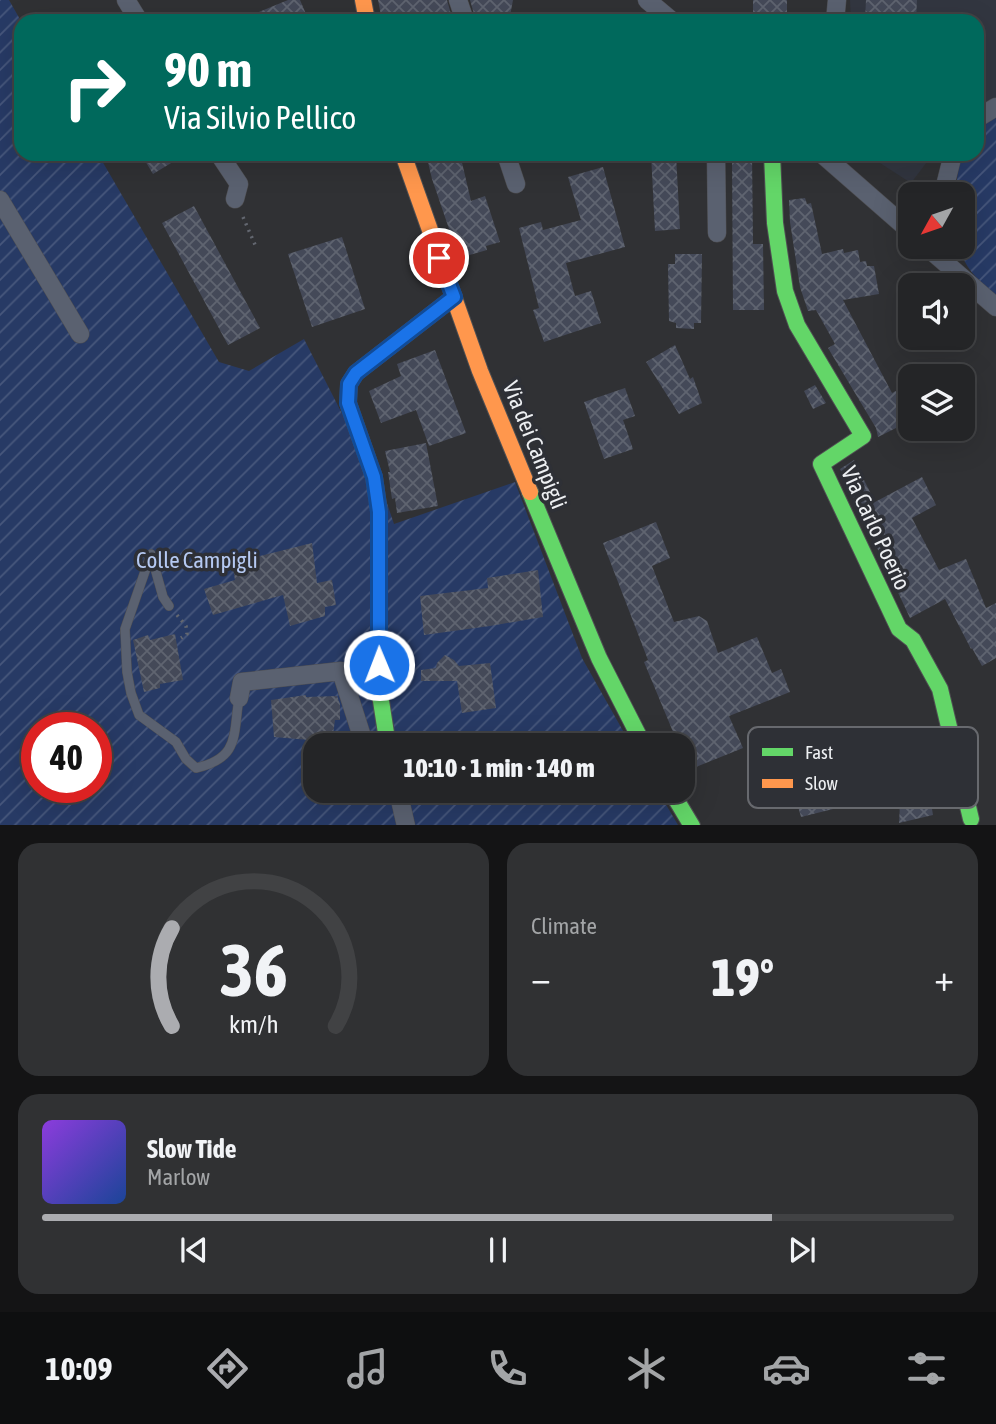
<!DOCTYPE html>
<html lang="en">
<head>
<meta charset="utf-8">
<style>
  :root { --surface:#242527; --page:#303133; --text:#f1f3f6; --muted:#a3a5a7; --line:#414244; --accent:#abacb0 }
  body { margin:0; font-family:"Asap Condensed",sans-serif; background:var(--page); color:var(--text); height:100vh; display:flex; flex-direction:column; font-size:26px; white-space:nowrap }
  * { box-sizing:border-box; margin:0 }
  p { font-size:23px; color:var(--muted) }
  .icon { flex:none; width:38px; height:38px; fill:none; stroke:currentColor; stroke-width:2; stroke-linecap:round; stroke-linejoin:round }
  .map { position:relative; height:825px; overflow:hidden }
  .side { display:flex; flex-direction:column; gap:18px; padding:18px; background:#141415; flex:1 }
  .side>* { flex:none }
  .top-card { position:absolute; left:14px; top:14px; width:970px; height:147px; border-radius:21px; box-shadow:0 7px 28px #0002,0 0 0 2px var(--line); background:#00695c; color:#fff; overflow:hidden }
  .needle { width:46px; rotate:230deg }
  .controls { position:absolute; left:898px; top:182px; display:grid; gap:14px }
  .controls a { display:grid; place-items:center; width:77px; height:77px; border-radius:14px; background:var(--surface); box-shadow:0 7px 28px #0002,0 0 0 2px var(--line); font-size:35px }
  .speed { position:absolute; left:21px; top:712px; display:flex; gap:14px; font-size:35px; font-weight:700; text-align:center }
  .speed>* { display:grid; place-content:center; width:91px; height:91px; border-radius:50%; background:var(--surface); box-shadow:0 7px 28px #0002,0 0 0 2px var(--line); line-height:1 }
  .speed .limit { border:10px solid #d22; background:#fff; color:#111 }
  .pin { position:absolute; display:grid; place-items:center; width:60px; height:60px; color:#fff; margin:-30px; border:4px solid #fff; border-radius:50%; box-shadow:0 2px 7px #0007 }
  .me { position:absolute; width:77px; margin:-38px; rotate:359deg; stroke-linejoin:round; filter:drop-shadow(0 0 5px #0008) }
  .turn { display:flex; align-items:center; gap:24px; height:147px; padding:0 35px; font-size:32px }
  .turn .icon { width:91px; height:91px; stroke-width:2.5 }
  .turn b { display:block; font-size:49px; line-height:60px }
  .big { font-size:52px; font-weight:800; line-height:1.1 }
  .side .widget { flex:1; display:flex; flex-direction:column; justify-content:center; gap:10px; min-width:0; padding:0 24px; border-radius:21px; background:var(--page) }
  .side .dial { align-items:center; gap:0 }
  .dial svg { height:182px; overflow:visible; fill:none; stroke:var(--line); stroke-width:7; stroke-linecap:round; text-anchor:middle }
  .dial text { fill:var(--text); stroke:none }
  .song { display:flex; align-items:center; gap:21px }
  .cover { width:84px; height:84px; border-radius:10px; background:linear-gradient(135deg,hsl(270 70% 55%),hsl(220 70% 35%)) }
  .played { height:7px; border-radius:4px; background:linear-gradient(90deg,var(--accent) 80%,var(--line) 80%) }
  .keys { display:flex; justify-content:space-around; direction:ltr }
  .heat { display:flex; justify-content:space-between; align-items:center; font-size:38px; direction:ltr }
  .side .tiles { flex:1; display:grid; gap:18px; grid-template-columns:1fr 1fr }
  .widget:last-child { grid-column:span 2 }
  .trip { position:absolute; left:303px; top:733px; width:392px; height:70px; border-radius:21px; background:var(--surface); box-shadow:0 7px 28px #0002,0 0 0 2px var(--line); font-weight:800; line-height:70px; text-align:center }
  .menu { display:flex; height:112px; justify-content:space-around; align-items:center; background:#0e0f10; color:var(--muted) }
  .menu .icon { width:49px; height:49px }
  .menu .on { color:var(--accent) }
  .menu b { font-size:32px; color:var(--text) }
  .map>svg:first-child { display:block }
  .built { fill:#323640 }
  .garden { fill:url(#garden-furrows); fill-rule:evenodd }
  .building { fill:url(#building-cross-hatch) }
  .lines { fill:none; stroke-linecap:round; stroke-linejoin:round }
  .lane-casing { stroke:#4f4f52; stroke-width:10 }
  .street-casing { stroke:#4f4f52; stroke-width:19 }
  .fast-casing { stroke:#4f4f52; stroke-width:18 }
  .slow-casing { stroke:#4f4f52; stroke-width:18 }
  .path { stroke:#636770; stroke-width:3.5; stroke-dasharray:2 5; stroke-linecap:butt }
  .lane { stroke:#5a6170; stroke-width:9 }
  .street { stroke:#5a6170; stroke-width:18 }
  .fast { stroke:#63d668; stroke-width:16 }
  .slow { stroke:#ff974d; stroke-width:16 }
  .route-casing { stroke:#114b97; stroke-width:18 }
  .route { stroke:#1a73e8; stroke-width:12 }
  .labels { text-anchor:middle; dominant-baseline:central; stroke-width:7; stroke-linejoin:round; paint-order:stroke }
  .street-label { font-size:23px; fill:#edeff2; stroke:#2e3036 }
  .park-label { font-size:23px; fill:#b5c9f2; stroke:#2e3036 }
  .key { fill:#2e3036; stroke:#67696e; stroke-width:2 }
  .key-label { font-size:19px; fill:#edeff2 }
</style>
</head>
<body>
<div class="map">
<svg width="996" height="826" viewBox="0 0 996 826">
  <defs>
    <pattern id="garden-furrows" width="10" height="10" patternUnits="userSpaceOnUse" patternTransform="scale(1.75)"><rect width="10" height="10" fill="#273a65"/><path d="M-1 1l2-2M0 10L10 0M9 11l2-2" fill="none" stroke="#47577c"/></pattern>
    <pattern id="building-cross-hatch" width="8" height="8" patternUnits="userSpaceOnUse" patternTransform="scale(1.75)"><rect width="8" height="8" fill="#444958"/><path d="M0 0l8 8M0 8l8-8" fill="none" stroke="#5f6470"/></pattern>
  </defs>
  <rect width="100%" height="100%" fill="#303134"/>
  <path class="built" d="M850,0H996V101L977,111L976,21H851Z
    M866,154H933L911,183Z"/>
  <path class="garden" d="M0,0H9L21,21V154H98L219,362L249,371L304,339L386,500L394,524L515,482L582,658L631,745L315,746V791H658L678,825H0ZM37,728H96V788H37Z
    M996,115V295C980,283 963,267 960,247H962V194H956L958,166L962,154H976L977,129Z"/>
  <path class="building" d="M288,0H300L309,21H237Z
    M378,0H447L453,21H382Z
    M470,0H513L509,21H476Z
    M753,0H787V21H753Z
    M866,0H917L916,21H865Z
    M141,154H186L153,174Z
    M426,154H460L471,201L485,196L500,242L486,246L487,250L459,258L432,179Z
    M651,154H676L680,229L655,231Z
    M732,154H752L753,244H763L764,310H733Z
    M603,167L625,247L566,263L575,296L591,291L601,323L544,342L533,310L539,308L519,228L541,222L543,230L581,220L568,177Z
    M805,198L807,204L811,203L822,254L843,249L844,253L858,250L860,262L866,261L867,266H874L879,294L843,300L892,393L900,389L910,409V421L878,437L876,428L828,348L835,344L816,310L808,311L800,287L790,222L789,200Z
    M194,206L260,328L228,345L162,223Z
    M342,237L365,309L312,327L288,254Z
    M675,254H702L701,323H694V329L676,328V323L669,321L668,264H675Z
    M675,345L690,379L693,377L702,403L679,414L646,362Z
    M435,350L466,433L429,446L416,410L381,423L369,391L401,376L397,364Z
    M815,385L826,403L813,409L804,391Z
    M625,388L635,416L623,420L633,449L604,459L584,402Z
    M426,443L438,506L397,513L395,498L392,499L388,472H390L385,451Z
    M854,460L875,502L922,477L936,505L912,518L939,570L966,559L986,608L996,603V658L982,666L972,648L971,649L945,599L910,618L840,469Z
    M656,522L670,558L652,566L674,622L699,616L707,621L718,653L757,637L772,673L781,669L790,692L729,716L743,748L691,769L682,746L678,739H676L644,662L648,660L603,543Z
    M312,543L317,583L332,580L336,605L325,607V616L290,626L283,595L213,615L204,589L235,580L232,563Z
    M538,570L543,617L490,626L424,635L420,596L488,588L487,578Z
    M175,634L183,680L160,684V688L144,692L133,640L148,635L150,640Z
    M445,655L454,660L459,666L490,663L496,708L462,713L457,681H421V670L436,668L437,663Z
    M306,695V697L337,696L340,704V720H335L332,742L274,737L271,700Z
    M840,763L844,784L840,786L845,806L801,817L794,792L790,793L784,775L808,767L809,771Z
    M942,774L949,804L932,809L933,815L899,823L901,784Z"/>
  <g class="lines">
    <g class="lane-casing">
      <path id="lane" d="M169,606L163,597L151,554L125,629L127,672L131,693L139,715L176,742L186,759L196,768C240,758 233,735 239,698"/>
    </g>
    <g class="street-casing">
      <path id="street" d="M126,0L139,21
        M458,0L465,21
        M647,0L672,21
        M835,21L837,0
        M976,119L996,107
        M219,154L239,184L235,199
        M506,154L516,184
        M716,154L717,233
        M822,154L910,231
        M943,194L953,154
        M0,200L80,334
        M927,247L996,307
        M239,698L242,682L341,671L365,746
        M398,791L406,826"/>
    </g>
    <g class="fast-casing">
      <path id="fast" d="M772,154L775,223L785,291L797,325L863,436L821,464L899,629L913,640L940,689L971,819
        M530,492L599,658L644,746
        M388,746L379,688V511L374,477L348,403L349,384L356,373L454,297
        M671,791L692,826"/>
    </g>
    <g class="slow-casing">
      <path id="slow" d="M363,0L367,21
        M403,154L480,371L530,492"/>
    </g>
    <path class="path" d="M243,217L256,247
      M177,615L186,626L187,634L181,638
      M840,761L884,755"/>
    <use href="#lane" class="lane"/>
    <use href="#street" class="street"/>
    <use href="#fast" class="fast"/>
    <use href="#slow" class="slow"/>
  </g>
  <g class="lines">
    <g class="route-casing">
      <path id="route" d="M379,665V512L374,477L348,403L349,384L356,373L454,297L439,258"/>
    </g>
    <use href="#route" class="route"/>
  </g>
  <g class="labels">
    <g class="street-label">
      <text transform="translate(535 445) rotate(68)">Via dei Campigli</text>
      <text transform="translate(876 528) rotate(65)">Via Carlo Poerio</text>
    </g>
    <g class="park-label">
      <text x="197" y="560">Colle Campigli</text>
    </g>
  </g>
  <rect x="748" y="727" width="230" height="81" rx="10" class="key"/>
  <rect x="762" y="748" width="31" height="8" fill="#63d668"/>
  <rect x="762" y="779" width="31" height="9" fill="#ff974d"/>
  <g class="key-label">
    <text x="805" y="759">Fast</text>
    <text x="805" y="790">Slow</text>
  </g>
</svg>
<div class="controls">
<a><svg class="needle" viewBox="-14 -14 28 28"><path d="M0-13l5 13h-10z" fill="#e53935"/><path d="M0 13l5-13h-10z" fill="#a3a5a7"/></svg></a>
<a><svg class="icon" aria-label="sound" viewBox="0 0 24 24"><path d="M4 9h4l5-4v14l-5-4H4zM17 9q2 3 0 6"/></svg></a>
<a><svg class="icon" aria-label="layers" viewBox="0 0 24 24"><path d="M12 4l9 5-9 5-9-5zM3 14l9 5 9-5"/></svg></a>
</div>
<div class="speed"><div class="limit">40</div></div>
<div class="pin" style="left:439px;top:258px;background:#d93025"><svg class="icon" aria-label="arrive" viewBox="0 0 24 24"><path d="M6 21V4h12l-3 4 3 4H6"/></svg></div>
<svg class="me" style="left:379px;top:665px" viewBox="-20 -20 40 40"><circle r="17" fill="#1a73e8" stroke="#fff" stroke-width="3"/><path d="M0-11L8 9 0 5-8 9z" fill="#fff"/></svg>
<div class="trip">10:10 · 1 min · 140 m</div>
<div class="top-card">
<div class="turn"><svg class="icon" aria-label="right" viewBox="0 0 24 24"><path d="M7 20v-9h11M14 6l5 5-5 5"/></svg><div><b>90 m</b>Via Silvio Pellico</div></div>
</div>
</div>
<section class="side">
<div class="tiles">
<div class="widget dial"><svg viewBox="0 0 100 80">
<path d="M14 69A42 42 0 1 1 86 69"/>
<path d="M14 69A42 42 0 0 1 14 26" stroke="#abacb0"/>
<text x="50" y="56" font-size="32" font-weight="700">36</text>
<text x="50" y="72" font-size="11">km/h</text>
</svg></div>
<div class="widget"><p>Climate</p>
<div class="heat"><a>−</a><b class="big">19°</b><a>+</a></div>
</div>
<div class="widget">
<div class="song"><i class="cover"></i><div><b>Slow Tide</b><p>Marlow</p></div></div>
<div class="played"></div>
<div class="keys"><svg class="icon" aria-label="previous" viewBox="0 0 24 24"><path d="M18 5L8 12l10 7zM5 5v14"/></svg><svg class="icon" aria-label="pause" viewBox="0 0 24 24"><path d="M8 5v14M16 5v14"/></svg><svg class="icon" aria-label="next" viewBox="0 0 24 24"><path d="M6 5l10 7-10 7zM19 5v14"/></svg></div>
</div>
</div>
</section>
<nav class="menu">
<b>10:09</b>
<svg class="icon on" aria-label="directions" viewBox="0 0 24 24"><path d="M12 3l9 9-9 9-9-9zM9 14v-3h6M13 9l2 2-2 2"/></svg>
<svg class="icon" aria-label="music" viewBox="0 0 24 24"><path d="M9 18V5l10-2v13"/><circle cx="6" cy="18" r="3"/><circle cx="16" cy="16" r="3"/></svg>
<svg class="icon" aria-label="phone" viewBox="0 0 24 24"><path d="M5 4h4l2 5-3 2q2 4 5 5l2-3 5 2v4C11 20 4 13 5 4z"/></svg>
<svg class="icon" aria-label="climate" viewBox="0 0 24 24"><path d="M12 3v18M4 7l16 10M4 17L20 7"/></svg>
<svg class="icon" aria-label="car" viewBox="0 0 24 24"><path d="M5 17H2v-5l4-1 3-4h7l3 4 3 1v5h-3M9 17h6M6 11h13"/><circle cx="7" cy="17" r="2"/><circle cx="17" cy="17" r="2"/></svg>
<svg class="icon" aria-label="filters" viewBox="0 0 24 24"><path d="M4 7h16M4 17h16"/><circle cx="9" cy="7" r="2"/><circle cx="15" cy="17" r="2"/></svg>
</nav>
</body>
</html>
